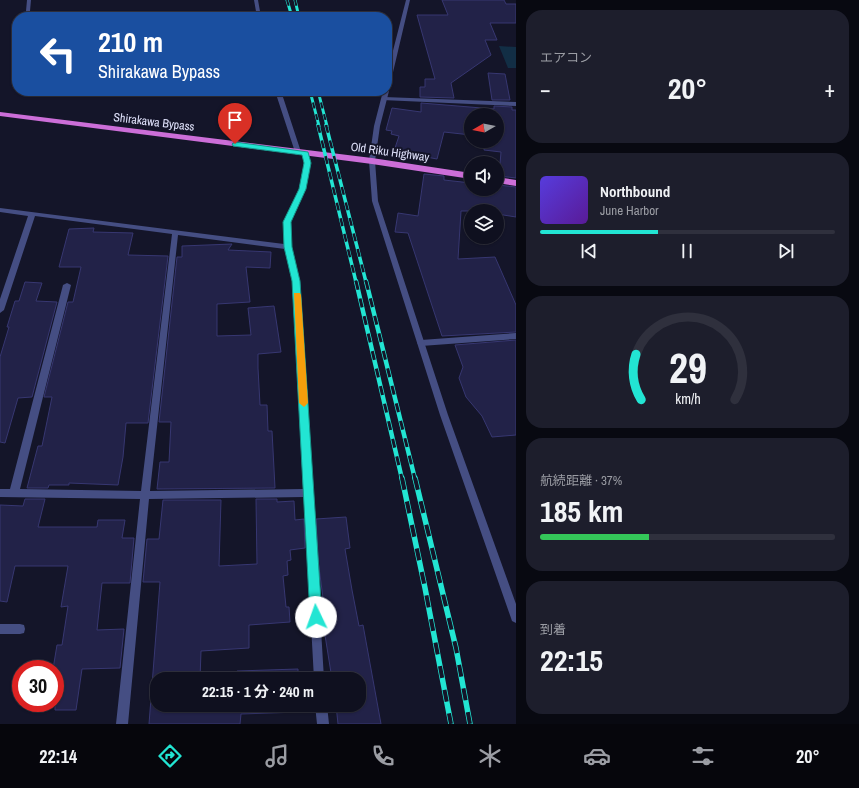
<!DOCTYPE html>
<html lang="ja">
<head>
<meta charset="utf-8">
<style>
  :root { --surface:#0f101f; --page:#1d1e2c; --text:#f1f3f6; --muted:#9b9da4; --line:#2f303d; --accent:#22e5d3 }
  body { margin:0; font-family:"Archivo Narrow","Noto Sans JP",sans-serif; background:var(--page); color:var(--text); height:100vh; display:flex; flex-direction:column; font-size:15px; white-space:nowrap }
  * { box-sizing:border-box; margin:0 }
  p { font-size:13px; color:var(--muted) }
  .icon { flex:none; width:22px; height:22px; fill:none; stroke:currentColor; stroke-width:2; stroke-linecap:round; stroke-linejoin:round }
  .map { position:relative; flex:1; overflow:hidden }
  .details { display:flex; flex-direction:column; gap:10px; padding:10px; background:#080911; width:343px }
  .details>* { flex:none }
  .banner { position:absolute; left:12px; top:12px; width:380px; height:84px; border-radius:16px; box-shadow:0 1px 3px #0004,0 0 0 1px var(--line); background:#1a4fa0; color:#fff; overflow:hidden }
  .needle { width:26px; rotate:261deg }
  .tools { position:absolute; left:464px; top:108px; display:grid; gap:8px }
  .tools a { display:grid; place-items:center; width:40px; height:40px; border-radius:50%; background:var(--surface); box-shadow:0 1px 3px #0004,0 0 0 1px var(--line); font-size:20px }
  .speed { position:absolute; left:12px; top:660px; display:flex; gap:8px; font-size:20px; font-weight:700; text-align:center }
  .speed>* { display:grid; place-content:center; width:52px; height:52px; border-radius:50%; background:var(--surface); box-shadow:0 1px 3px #0004,0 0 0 1px var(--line); line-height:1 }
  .speed .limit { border:6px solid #d22; background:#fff; color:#111 }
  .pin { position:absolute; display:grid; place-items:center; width:34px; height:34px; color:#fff; margin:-41px -17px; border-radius:50% 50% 50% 0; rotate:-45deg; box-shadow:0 0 4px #0007 }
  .pin .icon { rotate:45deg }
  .me { position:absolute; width:44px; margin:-22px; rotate:357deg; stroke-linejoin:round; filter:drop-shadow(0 0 3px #0008) }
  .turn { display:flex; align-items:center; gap:14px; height:84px; padding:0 20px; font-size:18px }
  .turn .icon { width:52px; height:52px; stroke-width:2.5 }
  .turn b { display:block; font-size:28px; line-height:34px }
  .big { font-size:30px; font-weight:700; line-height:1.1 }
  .details .widget { flex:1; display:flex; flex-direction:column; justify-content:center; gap:6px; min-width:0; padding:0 14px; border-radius:16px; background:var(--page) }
  .details .dial { align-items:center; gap:0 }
  .dial svg { height:104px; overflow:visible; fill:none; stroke:var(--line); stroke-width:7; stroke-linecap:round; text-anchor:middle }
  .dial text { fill:var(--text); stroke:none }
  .song { display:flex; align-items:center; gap:12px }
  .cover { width:48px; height:48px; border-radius:6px; background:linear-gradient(135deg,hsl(250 70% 55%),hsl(270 70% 35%)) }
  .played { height:4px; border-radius:2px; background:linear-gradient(90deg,var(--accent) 40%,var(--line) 40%) }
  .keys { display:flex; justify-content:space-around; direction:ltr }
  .heat { display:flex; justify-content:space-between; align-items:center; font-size:22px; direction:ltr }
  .charge { height:6px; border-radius:3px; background:linear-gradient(90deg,#34c759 37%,var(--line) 0) }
  .trip { position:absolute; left:150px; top:672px; width:216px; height:40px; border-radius:16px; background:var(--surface); box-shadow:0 1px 3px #0004,0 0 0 1px var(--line); font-weight:700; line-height:40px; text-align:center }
  .menu { display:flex; height:64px; justify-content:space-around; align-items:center; background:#06060c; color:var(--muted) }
  .menu .icon { width:28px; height:28px }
  .menu .on { color:var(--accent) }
  .menu b { font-size:18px; color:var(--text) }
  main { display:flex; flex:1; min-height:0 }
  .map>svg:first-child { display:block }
  .water { fill:#122e45 }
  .building { fill:#222248; stroke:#373771 }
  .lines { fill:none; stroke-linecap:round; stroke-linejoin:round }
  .minor { fill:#454e83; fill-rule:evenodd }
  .tertiary { fill:#454e83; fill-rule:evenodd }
  .trunk { fill:#cc6ed8; fill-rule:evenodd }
  .rail-far3-casing { stroke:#22e5d3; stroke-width:3 }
  .rail-far2-casing { stroke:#22e5d3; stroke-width:3.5 }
  .rail-far1-casing { stroke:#22e5d3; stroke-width:4.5 }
  .rail-casing { stroke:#22e5d3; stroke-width:5.5 }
  .rail-far3 { stroke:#141529; stroke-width:2; stroke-dasharray:6; stroke-linecap:butt }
  .rail-far2 { stroke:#141529; stroke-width:2.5; stroke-dasharray:8; stroke-linecap:butt }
  .rail-far1 { stroke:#141529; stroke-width:3; stroke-dasharray:9; stroke-linecap:butt }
  .rail { stroke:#141529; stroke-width:4; stroke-dasharray:12; stroke-linecap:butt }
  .route { fill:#22e5d3; stroke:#169589 }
  .slow { fill:#f59e0b }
  .labels { text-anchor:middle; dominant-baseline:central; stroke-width:4; stroke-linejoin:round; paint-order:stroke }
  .far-street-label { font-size:12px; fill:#e0e2fb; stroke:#141529 }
</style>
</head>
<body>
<main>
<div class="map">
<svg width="516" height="724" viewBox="0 0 516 724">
  <rect width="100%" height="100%" fill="#141529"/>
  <path class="water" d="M499,46L516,47V68H508Z"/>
  <path class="building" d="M442,0H504L506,4H516V23H490L497,40H485L491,55L451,83L454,98L420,97V87H425V79H435L417,15H448Z
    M488,73L505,74L510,100H492Z
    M421,103L494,109V106L512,107V110H516V178L499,176L501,152L484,150L485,141H497V115H471V135L444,132L437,159L394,151L399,136L391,134L392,131L386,130L392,108L421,112Z
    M424,174L444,176V180L471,183V189H497L498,185L516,187V217L497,214V211H461L458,259L495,257L516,305V332L442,336L408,233L395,232L398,213L418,216Z
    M94,228L93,232L133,233L128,255L168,256L148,423H126L123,457L118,485L69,483V485H49L48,488H27L38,446H42L52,397H44L68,302H73L81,267H59L69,229Z
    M232,244L228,250L271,252L270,268L246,267L250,302L217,304V336L251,335L248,308L274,306L281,352L258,354V368L260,405H267L268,431H272L275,488L157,489L160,462H169L171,422H159L177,257H182V246Z
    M25,282L42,283L36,301L57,302L32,397L18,398L5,443L0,442V357L9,327H7L15,301H19Z
    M516,340V435L492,437L482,416L466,397L459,378L463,367L455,345Z
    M25,499H45L38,527H97L98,520H125L122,538H134L130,583H102L97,630L124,629L120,668L82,669L76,710H55V669H53L57,645H62L68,606L61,607L68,566H15L7,602L0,601V505L23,506Z
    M256,499H277V502L294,501L295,520L304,519L305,548L290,550L291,560L287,561L288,575L283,576L286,607H289L290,622L249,625V648L201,651L200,679H157V705H300V712L241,714L240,724H149L160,582H143L147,539H159L163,500H221L219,566L257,564Z
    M346,517L350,548L345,549L352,590L359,626L363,625L381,724H338L336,705H359V679H332L324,629L327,628L318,560L316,519Z
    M298,669V679H238L237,671Z"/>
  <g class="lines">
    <path class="minor" d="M27,0H31L30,11L33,17H29L26,11Z
      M254,0H258L261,17H257Z
      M275,91H281L301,152L300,153L298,154L295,152Z
      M384,97L516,102V106L382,100V98Z
      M305,151L308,153L310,163L305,189L290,222L291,247L300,281L324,679H314L304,497L149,499L128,724H116L140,499L0,497V489H10L63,285L67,283L71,285L20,489L141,491L172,234L35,216L4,310L0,313V299L28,216L0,212V208L284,244V222L299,189L304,163L302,153ZM178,235L285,249L292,281L303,489L150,491Z
      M516,333V339L421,346L417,343L421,340Z
      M0,624H20L24,625L25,629L24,633L20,634H0Z
      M315,705H327L329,724H317Z"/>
    <path class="tertiary" d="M406,0H410L390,85L387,87V74Z
      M387,90L389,91L380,126L375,161L378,201L448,415L516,604V623L512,621L511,618L440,415L372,201L369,161L374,126L383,91H387Z"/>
    <path class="trunk" d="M0,112L372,158L471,173V179L372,164L0,116Z
      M497,177L516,180V186L497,183Z"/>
    <g class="rail-far3-casing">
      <path id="rail-far3" d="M287,0L292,17
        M295,0L299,17
        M310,91L319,126
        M318,91L327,126"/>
    </g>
    <g class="rail-far2-casing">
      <path id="rail-far2" d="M318,125L356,282
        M326,125L366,282"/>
    </g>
    <g class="rail-far1-casing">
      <path id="rail-far1" d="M356,281L402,479
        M366,281L415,479"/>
    </g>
    <g class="rail-casing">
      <path id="rail" d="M402,478L425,588L451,724
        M415,478L456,648L470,724"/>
    </g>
    <use href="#rail-far3" class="rail-far3"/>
    <use href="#rail-far2" class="rail-far2"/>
    <use href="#rail-far1" class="rail-far1"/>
    <use href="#rail" class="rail"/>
  </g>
  <path class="route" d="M235,142L308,152L311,163L306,189L291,222L292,247L300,281L322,617L320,621L316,623L312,621L310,617L292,281L284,247L283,222L299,189L304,163L302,155L233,146L232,144Z"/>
  <path class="slow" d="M294,293H300L301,295L308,403L304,407L299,403Z"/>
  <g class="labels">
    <g class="far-street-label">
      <text transform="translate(154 122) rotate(7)">Shirakawa Bypass</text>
      <text transform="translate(390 152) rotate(8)">Old Riku Highway</text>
    </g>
  </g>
</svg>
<div class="tools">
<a><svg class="needle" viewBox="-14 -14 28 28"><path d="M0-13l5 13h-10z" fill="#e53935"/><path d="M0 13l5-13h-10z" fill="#9b9da4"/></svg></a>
<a><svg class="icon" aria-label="sound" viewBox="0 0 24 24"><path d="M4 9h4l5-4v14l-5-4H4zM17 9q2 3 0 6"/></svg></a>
<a><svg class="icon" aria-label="layers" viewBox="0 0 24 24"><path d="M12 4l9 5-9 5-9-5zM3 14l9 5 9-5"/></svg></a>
</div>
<div class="speed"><div class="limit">30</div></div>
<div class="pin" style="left:235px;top:144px;background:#d93025"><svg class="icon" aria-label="arrive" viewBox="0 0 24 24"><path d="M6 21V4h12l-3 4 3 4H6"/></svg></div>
<svg class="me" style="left:316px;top:617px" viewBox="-20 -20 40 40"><circle r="19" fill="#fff"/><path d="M0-13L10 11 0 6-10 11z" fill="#22e5d3"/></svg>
<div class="trip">22:15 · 1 分 · 240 m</div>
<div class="banner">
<div class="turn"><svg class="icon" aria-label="left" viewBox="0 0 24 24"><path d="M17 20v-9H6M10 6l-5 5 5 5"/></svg><div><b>210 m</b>Shirakawa Bypass</div></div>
</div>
</div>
<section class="details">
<div class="widget"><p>エアコン</p>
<div class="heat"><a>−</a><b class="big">20°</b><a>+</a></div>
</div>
<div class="widget">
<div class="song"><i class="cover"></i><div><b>Northbound</b><p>June Harbor</p></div></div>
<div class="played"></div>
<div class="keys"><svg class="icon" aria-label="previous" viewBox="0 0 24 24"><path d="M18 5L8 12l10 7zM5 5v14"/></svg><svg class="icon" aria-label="pause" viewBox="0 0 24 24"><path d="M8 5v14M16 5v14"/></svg><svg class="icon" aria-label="next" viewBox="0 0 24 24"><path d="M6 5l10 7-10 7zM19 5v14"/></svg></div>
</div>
<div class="widget dial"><svg viewBox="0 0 100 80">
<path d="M14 69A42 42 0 1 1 86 69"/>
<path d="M14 69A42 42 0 0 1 10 34" stroke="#22e5d3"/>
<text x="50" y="56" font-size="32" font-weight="700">29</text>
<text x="50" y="72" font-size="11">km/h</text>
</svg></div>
<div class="widget"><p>航続距離 · 37%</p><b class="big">185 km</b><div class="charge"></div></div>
<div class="widget"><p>到着</p><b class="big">22:15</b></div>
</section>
</main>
<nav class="menu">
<b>22:14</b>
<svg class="icon on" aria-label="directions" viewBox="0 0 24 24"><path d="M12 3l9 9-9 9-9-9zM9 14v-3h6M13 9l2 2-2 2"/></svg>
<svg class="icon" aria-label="music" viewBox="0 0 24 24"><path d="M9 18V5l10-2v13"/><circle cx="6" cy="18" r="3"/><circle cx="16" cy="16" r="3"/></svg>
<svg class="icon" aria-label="phone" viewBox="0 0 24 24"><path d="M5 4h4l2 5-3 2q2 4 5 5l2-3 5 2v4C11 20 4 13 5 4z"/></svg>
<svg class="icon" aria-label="climate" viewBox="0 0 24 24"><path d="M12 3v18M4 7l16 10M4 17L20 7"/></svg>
<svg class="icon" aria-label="car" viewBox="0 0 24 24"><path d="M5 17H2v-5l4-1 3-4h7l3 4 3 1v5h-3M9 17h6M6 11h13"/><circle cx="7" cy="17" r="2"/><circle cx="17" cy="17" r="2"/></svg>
<svg class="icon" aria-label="filters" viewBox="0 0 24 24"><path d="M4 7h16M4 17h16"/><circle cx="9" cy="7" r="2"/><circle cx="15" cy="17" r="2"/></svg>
<b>20°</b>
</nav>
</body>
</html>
